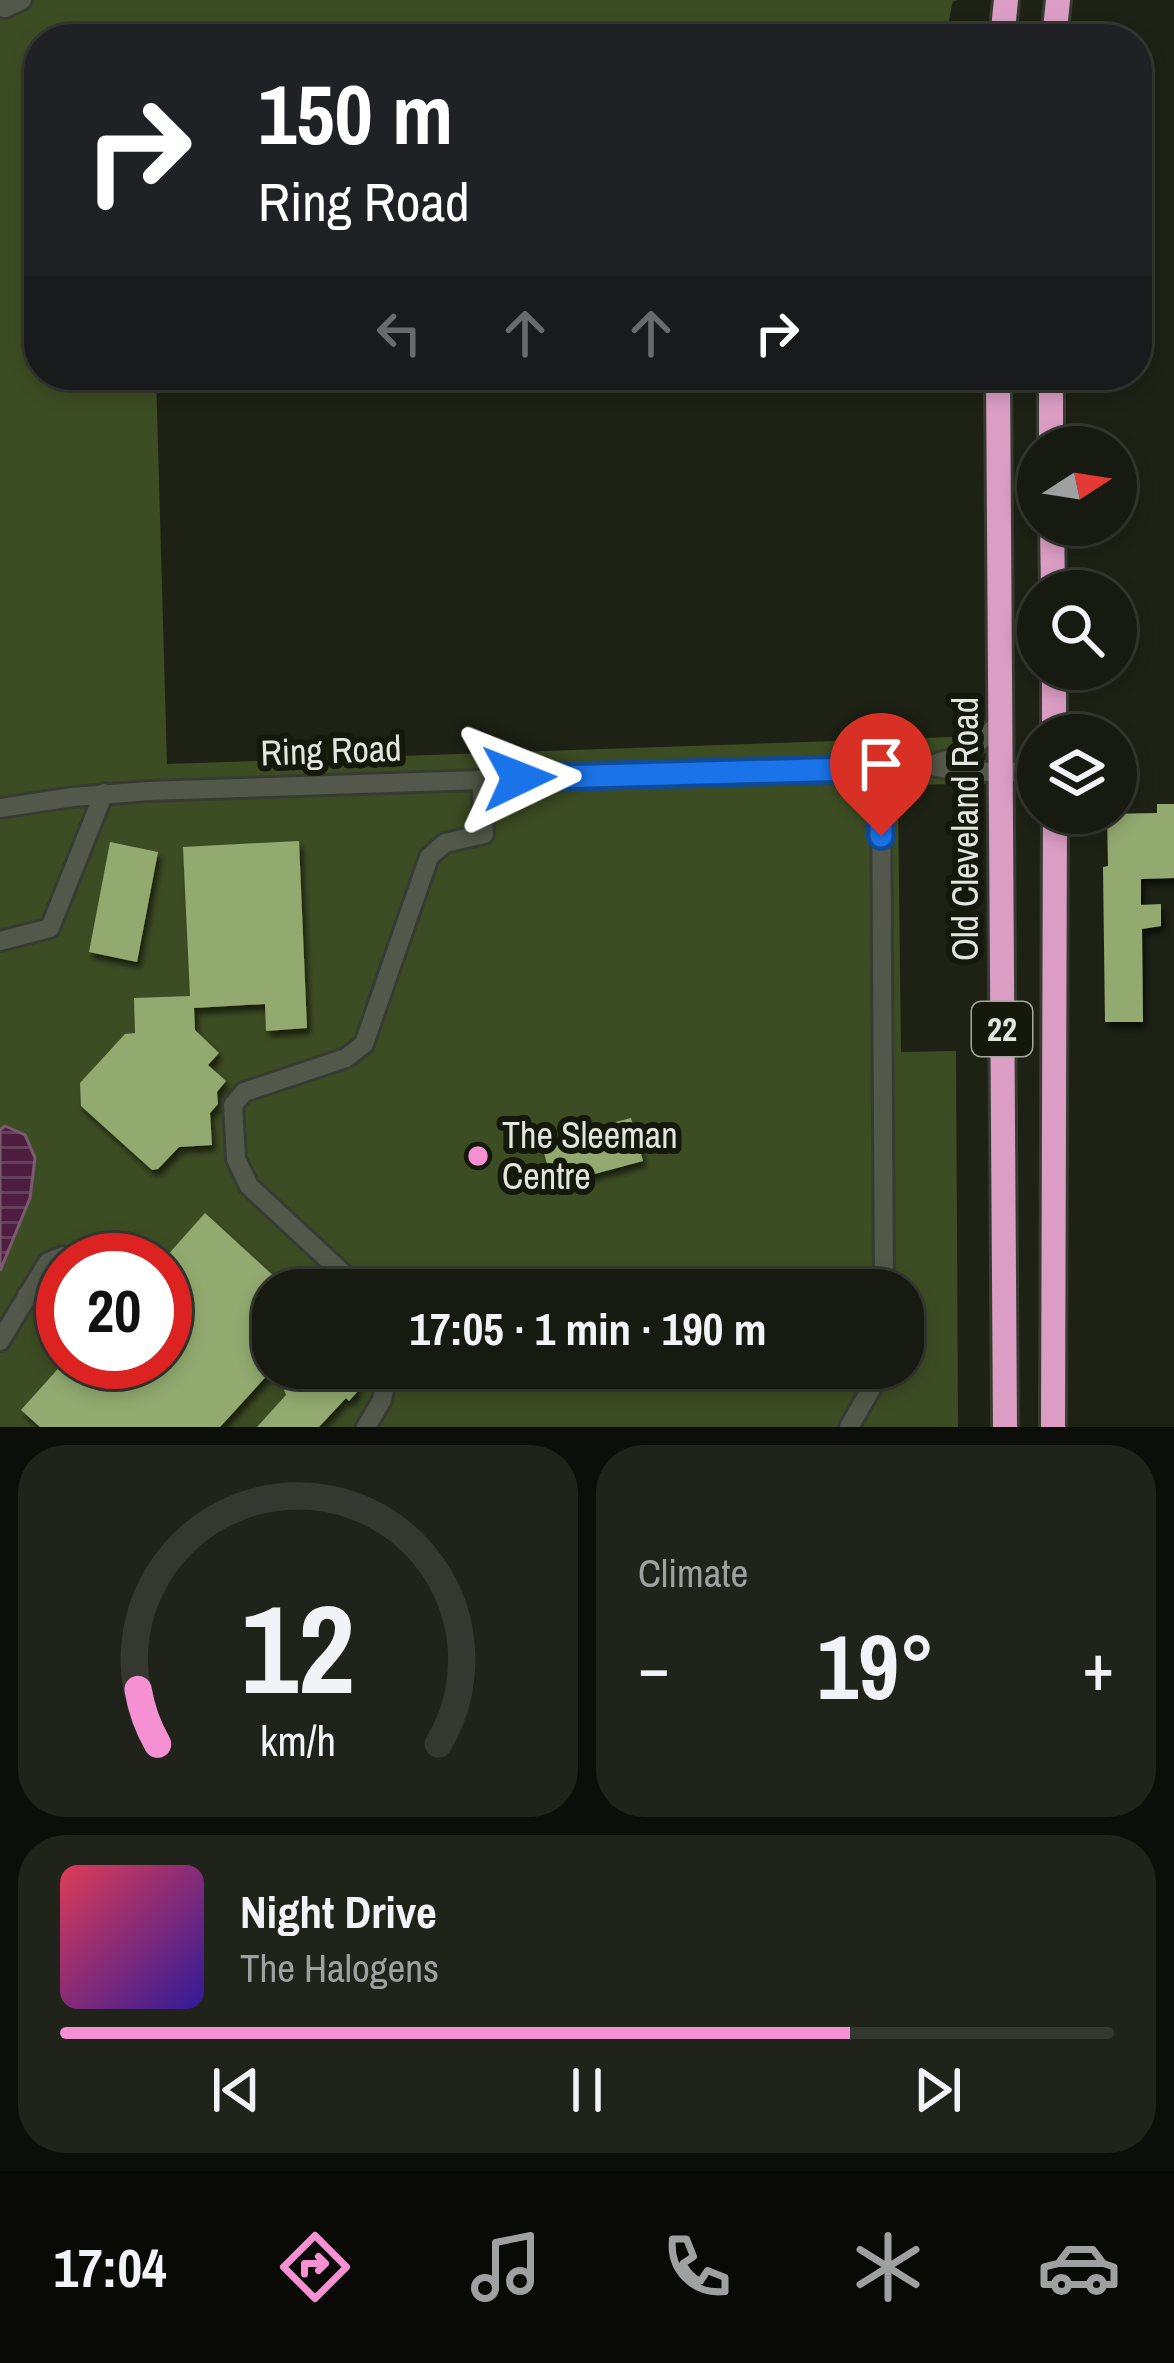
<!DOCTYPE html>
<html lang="en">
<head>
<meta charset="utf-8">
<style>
  :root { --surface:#161a10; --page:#1f2319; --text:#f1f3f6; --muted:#9ea19f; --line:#353830; --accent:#f591d3 }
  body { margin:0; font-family:"Archivo Narrow",sans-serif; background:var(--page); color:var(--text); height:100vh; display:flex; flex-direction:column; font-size:45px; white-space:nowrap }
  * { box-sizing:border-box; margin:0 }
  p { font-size:39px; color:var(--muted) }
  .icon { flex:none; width:66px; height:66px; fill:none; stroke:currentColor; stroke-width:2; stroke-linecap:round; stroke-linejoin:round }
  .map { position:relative; height:1427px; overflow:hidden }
  .side { display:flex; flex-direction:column; gap:18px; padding:18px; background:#0c0e09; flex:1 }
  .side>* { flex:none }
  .banner { position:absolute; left:24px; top:24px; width:1128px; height:366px; border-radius:48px; box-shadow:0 6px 18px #0003,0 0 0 3px var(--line); background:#202124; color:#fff; overflow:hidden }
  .needle { width:78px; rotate:78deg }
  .controls { position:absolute; left:1017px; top:426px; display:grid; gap:24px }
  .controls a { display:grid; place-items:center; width:120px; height:120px; border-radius:50%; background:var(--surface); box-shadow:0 6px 18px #0003,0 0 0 3px var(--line); font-size:60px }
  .speed { position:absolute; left:36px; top:1233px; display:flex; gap:24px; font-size:60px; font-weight:700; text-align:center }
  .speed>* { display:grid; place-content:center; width:156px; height:156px; border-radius:50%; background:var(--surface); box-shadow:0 6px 18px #0003,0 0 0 3px var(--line); line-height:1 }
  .speed .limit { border:18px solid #d22; background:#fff; color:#111 }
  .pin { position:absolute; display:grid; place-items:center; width:102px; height:102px; color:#fff; margin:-123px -51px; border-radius:50% 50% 50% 0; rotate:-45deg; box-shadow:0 0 12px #0007 }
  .pin .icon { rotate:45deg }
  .me { position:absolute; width:132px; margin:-66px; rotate:88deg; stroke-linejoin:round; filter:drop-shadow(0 0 9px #0008) }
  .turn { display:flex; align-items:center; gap:42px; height:252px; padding:0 36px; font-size:54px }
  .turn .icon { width:156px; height:156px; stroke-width:2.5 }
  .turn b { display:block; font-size:84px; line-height:102px }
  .lanes { display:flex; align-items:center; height:114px; padding:0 36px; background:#0003; justify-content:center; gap:60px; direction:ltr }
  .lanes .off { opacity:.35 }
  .big { font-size:90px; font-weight:800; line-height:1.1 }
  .side .tile { flex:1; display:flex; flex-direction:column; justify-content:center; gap:18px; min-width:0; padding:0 42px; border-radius:48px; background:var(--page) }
  .side .dial { align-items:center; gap:0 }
  .dial svg { height:312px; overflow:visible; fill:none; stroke:var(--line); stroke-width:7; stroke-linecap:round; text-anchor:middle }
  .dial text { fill:var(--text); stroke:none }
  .song { display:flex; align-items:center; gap:36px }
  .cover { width:144px; height:144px; border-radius:18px; background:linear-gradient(135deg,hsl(350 70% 55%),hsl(250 70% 35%)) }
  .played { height:12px; border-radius:6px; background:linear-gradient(90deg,var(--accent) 75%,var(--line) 75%) }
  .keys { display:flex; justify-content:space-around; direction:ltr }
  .heat { display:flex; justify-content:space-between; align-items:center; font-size:66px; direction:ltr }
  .side .tiles { flex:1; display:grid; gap:18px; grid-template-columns:1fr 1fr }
  .tile:last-child { grid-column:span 2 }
  .trip { position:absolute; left:252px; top:1269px; width:672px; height:120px; border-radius:48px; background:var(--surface); box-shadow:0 6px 18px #0003,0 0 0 3px var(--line); font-weight:800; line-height:120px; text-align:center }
  .dock { display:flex; height:192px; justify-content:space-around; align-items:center; background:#090a06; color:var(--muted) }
  .dock .icon { width:84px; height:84px }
  .dock .active { color:var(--accent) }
  .dock b { font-size:54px; color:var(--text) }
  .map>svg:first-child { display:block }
  .forest { fill:url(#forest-firs) }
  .green { fill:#3d4d23; fill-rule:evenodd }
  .water { fill:url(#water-rules); stroke:#7a5a6f; stroke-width:3 }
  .building { fill:#92aa70; filter:url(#shadow) }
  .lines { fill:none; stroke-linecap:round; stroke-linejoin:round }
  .minor-casing { stroke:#373c32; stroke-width:24 }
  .highway-casing { stroke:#373c32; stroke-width:30 }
  .minor { stroke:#52594a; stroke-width:18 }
  .highway { stroke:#db9dc4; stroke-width:24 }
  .route-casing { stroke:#114b97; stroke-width:30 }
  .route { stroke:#1a73e8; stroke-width:21 }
  .poi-dot { fill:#f591d3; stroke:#14190c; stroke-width:4.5 }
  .labels { text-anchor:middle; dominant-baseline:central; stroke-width:12; stroke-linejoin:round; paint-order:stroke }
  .shield { fill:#14190c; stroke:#a4a89f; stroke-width:3 }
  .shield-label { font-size:33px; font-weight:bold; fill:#e2e6de }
  .street-label { font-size:36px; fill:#e2e6de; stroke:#14190c }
  .poi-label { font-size:36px; fill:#e2e6de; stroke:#14190c; text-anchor:start }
</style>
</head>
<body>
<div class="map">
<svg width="1174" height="1427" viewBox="0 0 1174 1427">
  <defs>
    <pattern id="forest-firs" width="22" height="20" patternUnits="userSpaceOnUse" patternTransform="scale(3)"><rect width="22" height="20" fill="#3d4d23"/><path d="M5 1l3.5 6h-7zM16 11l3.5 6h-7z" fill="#596742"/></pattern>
    <pattern id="water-rules" width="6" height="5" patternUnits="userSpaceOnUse" patternTransform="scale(3)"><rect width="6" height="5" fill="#4d1e3f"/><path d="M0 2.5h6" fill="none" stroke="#663f5a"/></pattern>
    <filter id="shadow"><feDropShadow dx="3.5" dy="6" stdDeviation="3" flood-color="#0009"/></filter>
  </defs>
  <rect width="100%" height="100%" fill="#1d2215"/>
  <path class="forest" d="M798,0H957L938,8L900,7L880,39H831L825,21Z"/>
  <path class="green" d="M0,0H953L948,26L586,39H39V375H156L167,764L953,737L952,784C932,785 912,782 898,797L901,1052L956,1051L958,1427H0ZM63,1260H165V1362H63ZM273,1290H903V1368H273Z"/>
  <path class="water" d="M5,1126L25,1135L35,1158L30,1198L0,1271V1130Z"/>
  <path class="building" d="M1157,804H1174V878L1141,879V905L1161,904V926L1142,929L1143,1022H1105L1103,867L1108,866L1107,814L1157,813Z
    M299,841L307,1028L266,1031L265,1004L194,1008L195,1030L219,1053L208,1065L226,1081L217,1092L218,1104L210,1113L212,1145L179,1147L158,1169L152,1170L81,1106L80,1083L125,1034L135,1033L134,998L190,996L183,847Z
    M110,842L158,852L137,962L89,952Z
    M631,1118L643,1161L553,1185L541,1142Z
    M205,1213L289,1290H273V1369L220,1427H40L21,1410L64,1362H165V1258Z
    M304,1368H373L355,1388L358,1391L349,1401L346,1398L319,1427H257L286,1395L284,1390Z"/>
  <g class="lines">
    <g class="minor-casing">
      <path id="minor" d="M5,8L22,0
        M937,763L964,755L1000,723
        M0,808L73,797L149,791L841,768L881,778
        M0,941L50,928L104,793
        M361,1290L249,1186L236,1159L233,1105L244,1092L346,1058L364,1044L429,857L445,843L484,834L481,779
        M884,1290L881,778C903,754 933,768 962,771C987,773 1013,771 1038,772
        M27,1295L63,1292
        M0,1341L48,1262L63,1256L73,1260
        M366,1427L382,1400L388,1368
        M849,1427L871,1389L878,1368"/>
    </g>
    <g class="highway-casing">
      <path id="highway" d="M1002,39L1006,0
        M1054,39L1058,0
        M998,375L1005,1427
        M1051,375V447
        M1052,525L1053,591
        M1054,669V735
        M1053,1427L1055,813"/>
    </g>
    <use href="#minor" class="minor"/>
    <use href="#highway" class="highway"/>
  </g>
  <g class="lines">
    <g class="route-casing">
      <path id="route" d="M519,778L851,769L881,778V836"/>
    </g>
    <use href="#route" class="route"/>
  </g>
  <circle class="poi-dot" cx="478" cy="1156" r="12"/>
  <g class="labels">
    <rect class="shield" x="972" y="1002" width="60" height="54" rx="9"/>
    <g class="shield-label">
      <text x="1002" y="1029">22</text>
    </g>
    <g class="street-label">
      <text transform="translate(331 750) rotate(-2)">Ring Road</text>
      <text transform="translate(965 829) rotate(-90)">Old Cleveland Road</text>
    </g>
    <g class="poi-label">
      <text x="502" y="1135">The Sleeman<tspan x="502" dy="41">Centre</tspan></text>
    </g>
  </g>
</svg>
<div class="controls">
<a><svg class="needle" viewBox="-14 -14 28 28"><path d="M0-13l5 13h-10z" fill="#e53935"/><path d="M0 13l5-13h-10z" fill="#9ea19f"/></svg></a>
<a><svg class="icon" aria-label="search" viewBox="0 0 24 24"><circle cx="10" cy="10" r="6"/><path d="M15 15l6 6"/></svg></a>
<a><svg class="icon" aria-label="layers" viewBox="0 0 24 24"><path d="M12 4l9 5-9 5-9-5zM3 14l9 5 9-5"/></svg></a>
</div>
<div class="speed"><div class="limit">20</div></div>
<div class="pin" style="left:881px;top:836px;background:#d93025"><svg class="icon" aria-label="arrive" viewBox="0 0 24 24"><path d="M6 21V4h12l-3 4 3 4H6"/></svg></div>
<svg class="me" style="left:519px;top:778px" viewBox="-20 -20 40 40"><path d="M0-17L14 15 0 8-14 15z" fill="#1a73e8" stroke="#fff" stroke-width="4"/></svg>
<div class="trip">17:05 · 1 min · 190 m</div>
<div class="banner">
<div class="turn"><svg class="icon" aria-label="right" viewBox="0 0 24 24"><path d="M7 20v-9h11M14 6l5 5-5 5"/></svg><div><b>150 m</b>Ring Road</div></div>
<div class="lanes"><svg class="icon off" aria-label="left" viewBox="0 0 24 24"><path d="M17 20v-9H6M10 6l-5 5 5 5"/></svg><svg class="icon off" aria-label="ahead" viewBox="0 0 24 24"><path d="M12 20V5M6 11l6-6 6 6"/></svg><svg class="icon off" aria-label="ahead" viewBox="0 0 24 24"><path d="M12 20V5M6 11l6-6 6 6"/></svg><svg class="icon" aria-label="right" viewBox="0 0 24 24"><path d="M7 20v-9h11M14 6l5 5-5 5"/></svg></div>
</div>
</div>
<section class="side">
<div class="tiles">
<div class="tile dial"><svg viewBox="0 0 100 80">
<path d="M14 69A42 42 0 1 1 86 69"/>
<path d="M14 69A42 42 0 0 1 9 55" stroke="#f591d3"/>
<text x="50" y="56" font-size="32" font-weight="700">12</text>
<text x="50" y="72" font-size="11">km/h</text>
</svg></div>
<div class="tile"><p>Climate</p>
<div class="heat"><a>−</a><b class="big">19°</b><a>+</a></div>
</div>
<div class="tile">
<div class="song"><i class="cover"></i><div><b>Night Drive</b><p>The Halogens</p></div></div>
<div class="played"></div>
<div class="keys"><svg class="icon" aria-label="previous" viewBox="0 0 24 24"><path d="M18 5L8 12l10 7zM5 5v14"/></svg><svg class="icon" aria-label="pause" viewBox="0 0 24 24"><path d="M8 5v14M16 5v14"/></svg><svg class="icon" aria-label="next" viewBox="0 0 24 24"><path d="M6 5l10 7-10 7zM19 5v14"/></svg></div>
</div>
</div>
</section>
<nav class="dock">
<b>17:04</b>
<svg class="icon active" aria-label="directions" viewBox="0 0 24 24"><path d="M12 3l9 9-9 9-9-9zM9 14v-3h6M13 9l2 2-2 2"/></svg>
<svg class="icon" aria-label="music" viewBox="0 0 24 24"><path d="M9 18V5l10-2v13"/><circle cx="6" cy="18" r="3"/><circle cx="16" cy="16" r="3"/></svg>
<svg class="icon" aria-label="phone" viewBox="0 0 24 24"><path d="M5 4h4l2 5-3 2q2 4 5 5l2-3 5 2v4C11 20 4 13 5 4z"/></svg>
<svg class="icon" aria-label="climate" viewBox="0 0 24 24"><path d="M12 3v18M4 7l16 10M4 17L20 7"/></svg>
<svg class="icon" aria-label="car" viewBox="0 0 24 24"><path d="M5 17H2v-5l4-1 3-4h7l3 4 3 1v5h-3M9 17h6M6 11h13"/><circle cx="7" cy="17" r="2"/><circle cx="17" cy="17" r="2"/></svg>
</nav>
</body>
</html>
